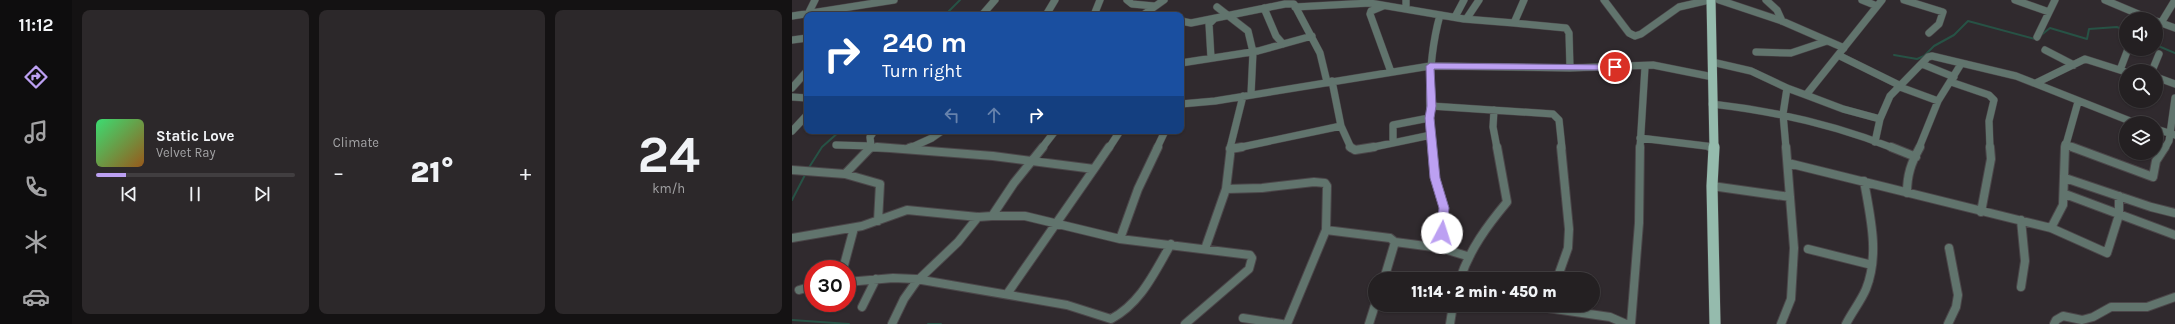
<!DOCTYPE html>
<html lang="en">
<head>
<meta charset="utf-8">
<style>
  :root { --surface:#242022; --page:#2c282a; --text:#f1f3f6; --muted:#a3a3a5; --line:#413e40; --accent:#bca0f2 }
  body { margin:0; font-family:Karla,sans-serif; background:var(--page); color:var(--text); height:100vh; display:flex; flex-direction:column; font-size:15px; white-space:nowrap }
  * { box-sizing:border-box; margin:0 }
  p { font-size:13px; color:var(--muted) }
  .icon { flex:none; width:22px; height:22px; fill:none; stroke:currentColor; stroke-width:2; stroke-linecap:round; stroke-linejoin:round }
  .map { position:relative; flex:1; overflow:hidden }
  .side { display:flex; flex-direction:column; gap:10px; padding:10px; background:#141213; width:720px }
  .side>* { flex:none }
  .top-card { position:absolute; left:12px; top:12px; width:380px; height:122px; border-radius:8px; box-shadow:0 1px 3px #0004,0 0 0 1px var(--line); background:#1a4fa0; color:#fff; overflow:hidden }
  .fabs { position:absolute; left:1327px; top:12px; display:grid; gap:8px }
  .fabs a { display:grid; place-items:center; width:44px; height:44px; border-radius:50%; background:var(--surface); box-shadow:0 1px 3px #0004,0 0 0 1px var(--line); font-size:20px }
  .speed { position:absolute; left:12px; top:260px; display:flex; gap:8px; font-size:20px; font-weight:700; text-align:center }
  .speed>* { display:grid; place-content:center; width:52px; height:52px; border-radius:50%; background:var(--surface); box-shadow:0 1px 3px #0004,0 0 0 1px var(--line); line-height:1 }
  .speed .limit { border:6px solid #d22; background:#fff; color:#111 }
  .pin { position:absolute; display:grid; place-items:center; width:34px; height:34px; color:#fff; margin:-17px; border:2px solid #fff; border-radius:50%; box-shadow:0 1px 4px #0007 }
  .me { position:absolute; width:44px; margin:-22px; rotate:5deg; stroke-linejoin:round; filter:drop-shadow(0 0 3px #0008) }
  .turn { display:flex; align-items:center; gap:14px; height:84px; padding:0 12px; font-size:18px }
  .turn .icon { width:52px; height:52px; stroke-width:2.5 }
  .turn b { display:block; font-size:28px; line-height:34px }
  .lanes { display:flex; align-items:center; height:38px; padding:0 12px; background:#0003; justify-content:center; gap:20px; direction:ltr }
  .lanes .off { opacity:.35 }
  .big { font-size:30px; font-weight:800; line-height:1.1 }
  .side .widget { flex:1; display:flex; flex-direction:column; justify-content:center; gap:6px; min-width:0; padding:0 14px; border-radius:8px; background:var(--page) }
  .side .dial { align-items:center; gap:0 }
  .dial b { font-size:52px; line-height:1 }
  .song { display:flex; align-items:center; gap:12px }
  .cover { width:48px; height:48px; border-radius:6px; background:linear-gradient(135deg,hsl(140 70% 55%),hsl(30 70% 35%)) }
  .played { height:4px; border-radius:2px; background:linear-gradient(90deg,var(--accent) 15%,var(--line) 15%) }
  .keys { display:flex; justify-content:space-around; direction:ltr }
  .heat { display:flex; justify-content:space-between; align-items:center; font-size:22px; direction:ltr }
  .side .tiles { flex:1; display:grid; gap:10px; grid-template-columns:repeat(3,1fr) }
  .trip { position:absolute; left:576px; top:272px; width:232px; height:40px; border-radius:20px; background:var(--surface); box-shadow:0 1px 3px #0004,0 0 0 1px var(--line); font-weight:800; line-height:40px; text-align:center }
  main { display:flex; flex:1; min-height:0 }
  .tabs { display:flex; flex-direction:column; width:72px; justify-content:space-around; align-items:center; background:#0e0d0e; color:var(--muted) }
  .tabs .icon { width:28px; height:28px }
  .tabs .current { color:var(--accent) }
  .tabs b { font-size:18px; color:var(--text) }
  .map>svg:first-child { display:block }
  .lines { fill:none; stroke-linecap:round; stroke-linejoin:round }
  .stream { stroke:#275245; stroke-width:2 }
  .minor-far1-casing { stroke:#4b4649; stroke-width:8 }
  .minor-casing { stroke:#4b4649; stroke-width:10 }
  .major-far1-casing { stroke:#4b4649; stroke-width:10 }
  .major-casing { stroke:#4b4649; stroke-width:12 }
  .minor-far1 { stroke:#61746d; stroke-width:7 }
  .minor { stroke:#61746d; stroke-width:8 }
  .major-far1 { stroke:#95bbad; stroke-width:9 }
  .major { stroke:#95bbad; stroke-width:11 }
  .route { fill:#bca0f2; stroke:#7a689d }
</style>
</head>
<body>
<main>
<nav class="tabs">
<b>11:12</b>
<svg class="icon current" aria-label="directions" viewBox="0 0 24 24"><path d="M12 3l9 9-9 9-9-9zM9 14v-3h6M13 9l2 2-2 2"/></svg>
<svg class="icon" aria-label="music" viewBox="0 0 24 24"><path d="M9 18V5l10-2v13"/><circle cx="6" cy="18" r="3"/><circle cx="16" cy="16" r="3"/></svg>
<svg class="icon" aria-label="phone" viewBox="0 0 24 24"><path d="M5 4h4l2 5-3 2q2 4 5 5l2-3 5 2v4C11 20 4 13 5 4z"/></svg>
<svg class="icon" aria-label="climate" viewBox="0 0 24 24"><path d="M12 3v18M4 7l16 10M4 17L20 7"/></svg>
<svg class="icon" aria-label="car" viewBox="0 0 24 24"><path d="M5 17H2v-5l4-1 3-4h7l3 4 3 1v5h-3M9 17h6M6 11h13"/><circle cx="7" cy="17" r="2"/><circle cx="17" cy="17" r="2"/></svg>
</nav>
<section class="side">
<div class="tiles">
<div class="widget">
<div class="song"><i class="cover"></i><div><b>Static Love</b><p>Velvet Ray</p></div></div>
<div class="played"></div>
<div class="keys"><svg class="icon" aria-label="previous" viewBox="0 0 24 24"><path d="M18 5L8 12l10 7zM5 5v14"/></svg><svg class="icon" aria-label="pause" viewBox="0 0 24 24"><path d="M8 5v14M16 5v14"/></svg><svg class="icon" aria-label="next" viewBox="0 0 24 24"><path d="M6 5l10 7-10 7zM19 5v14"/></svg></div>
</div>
<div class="widget"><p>Climate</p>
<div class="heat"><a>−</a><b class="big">21°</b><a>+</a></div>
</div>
<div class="widget dial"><b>24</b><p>km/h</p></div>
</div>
</section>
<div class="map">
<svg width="1383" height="324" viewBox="0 0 1383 324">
  <rect width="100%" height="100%" fill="#302a2e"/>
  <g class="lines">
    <path class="stream" d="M153,15L168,0
      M1248,36L1258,28L1295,39L1297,29L1325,27L1334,31
      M1364,45L1383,53
      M1102,55L1125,59L1132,56L1142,46L1162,35L1176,21L1243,39
      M16,169L30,147L48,131
      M0,200L14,173
      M0,320L57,324
      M136,324H149"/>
    <g class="minor-far1-casing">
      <path id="minor-far1" d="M335,0L340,4L362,6
        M614,0V9
        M732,0L722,23L774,28L777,33L778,68
        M812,0L837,33L843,36L849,34L887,7L917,0
        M927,0L990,21L1052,48
        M974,0L985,10L990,21
        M1070,0L1085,6
        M1112,0L1151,12L1147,24L1137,33
        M1223,0L1257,12
        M1313,0L1358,19
        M591,6L579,11L578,14L599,72
        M425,7L456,31L461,52L459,94
        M503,7L578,3L672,19L722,23
        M472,8L484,36L491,44
        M16,14L23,0
        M190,15L203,0
        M254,15L263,0
        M302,15L308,0
        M351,15L372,0
        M0,16L102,0
        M663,17L672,0
        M672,19L675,18L687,0
        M389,21L399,23L493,4H502L528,53L535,82
        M1364,21L1383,28
        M1369,23L1383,0
        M1245,37L1263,0
        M0,40L15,38
        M1253,50L1282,65
        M964,52L999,53L1035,41
        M1046,55L1109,86
        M419,58L417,24L422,19
        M920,62L959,71L995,88
        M389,63L466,51L520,36
        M1130,64L1162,77
        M1328,70L1336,49
        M1360,71L1367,54
        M1364,77L1383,84
        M540,81L549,126L559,148
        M1159,82L1197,95L1202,100L1197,121L1198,148
        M1244,83L1293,59L1334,72
        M1108,87L1146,101
        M0,88L15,71
        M1014,95L1051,109L1088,119
        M0,97L15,98
        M389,104L423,101L638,66L778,68L861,65L921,77
        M920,104C982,111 1043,125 1101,148
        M639,106L761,114L767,120L770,148
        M702,110L701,127L705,148
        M1364,129L1383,135
        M0,131L15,115
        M848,138L922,147
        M1083,142L1088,119L1098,96L1136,57L1140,56L1224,76L1343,123
        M601,143V125L637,118
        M1273,144L1282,148
        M44,145L79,146L78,137L82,131
        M78,148H98
        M118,148L140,138L150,131
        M250,148L263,131
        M317,148L328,131
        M365,148L373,131
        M438,148L451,96
        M445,148L549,126
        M577,148L639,135
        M640,148C636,104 636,58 648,15
        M848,148L853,67
        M994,148L991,114L995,88L1014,95L1090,0
        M1127,148L1146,101L1169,64
        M1273,148L1286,102
        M1373,148L1377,141L1383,98"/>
    </g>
    <g class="minor-casing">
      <path id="minor" d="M85,147L201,156L302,169L317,147
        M558,147L563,150L582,147
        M640,147L643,178L652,208L649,248
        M918,147H922
        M1099,147L1124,157
        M1280,147L1361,177L1364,161L1373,147
        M117,148L120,147
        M438,149L450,147
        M996,163L1259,228L1315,253L1327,215V196
        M0,170L53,174L79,147
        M53,174L88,184L86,221
        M1273,178L1359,207L1383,213
        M920,186L998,197
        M434,189L470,188L522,182L533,183L535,186L534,230L495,324
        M1115,193C1115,175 1119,163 1128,147
        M1273,194L1383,235
        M1189,212L1199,159L1198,147
        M200,216H233L328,239L458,255L460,258L457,269L393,324
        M1229,220L1233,261L1229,287
        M1259,228L1271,205L1273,147
        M534,230L598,238L603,242L649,248L675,256
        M0,238L70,226L115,210L186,217L200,216L222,183L251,147
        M328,239L346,189L366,147
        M413,249L434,189L439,147
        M1016,249L1080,265
        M51,269L62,228
        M592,279L603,242
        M668,279C678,249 695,226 715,202L705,147
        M765,279L776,248L777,229L769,147
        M55,282L101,278L124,279L275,305L319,319C349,303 362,273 379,244
        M7,290L21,286
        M215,294L302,169
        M735,305L818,317L834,324
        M70,307L84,279
        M451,318L490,324
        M100,324L112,299L124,282L166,242L186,217
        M577,324L583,305
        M658,324L661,305
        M839,324L847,223L848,147
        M989,324L999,299L1002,248L994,147
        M1054,324C1060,312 1069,301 1074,289C1088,254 1078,216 1072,181
        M1156,324L1164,307L1166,295L1157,248
        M1262,324L1264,320L1271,316L1290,320L1301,317L1319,307H1355L1383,297"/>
    </g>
    <g class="major-far1-casing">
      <path id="major-far1" d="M919,0L922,148"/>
    </g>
    <g class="major-casing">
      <path id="major" d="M922,147L920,186L923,324"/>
    </g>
    <use href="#minor-far1" class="minor-far1"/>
    <use href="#minor" class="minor"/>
    <use href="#major-far1" class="major-far1"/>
    <use href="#major" class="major"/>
  </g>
  <path class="route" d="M638,63L823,65L827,67L823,70L642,69L644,106L642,118L648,178L657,208L654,233L650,237L645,233L647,208L638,178L633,118L635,106L634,66Z"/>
</svg>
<div class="fabs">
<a><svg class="icon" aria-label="sound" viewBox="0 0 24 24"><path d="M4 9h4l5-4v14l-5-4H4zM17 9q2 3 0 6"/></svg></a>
<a><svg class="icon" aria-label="search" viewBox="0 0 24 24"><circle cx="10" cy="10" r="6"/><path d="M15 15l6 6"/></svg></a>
<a><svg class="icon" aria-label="layers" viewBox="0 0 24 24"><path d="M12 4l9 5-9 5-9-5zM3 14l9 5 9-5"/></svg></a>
</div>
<div class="speed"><div class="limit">30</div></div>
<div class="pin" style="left:823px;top:67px;background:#d93025"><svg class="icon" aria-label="arrive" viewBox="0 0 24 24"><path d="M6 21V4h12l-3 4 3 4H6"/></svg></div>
<svg class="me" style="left:650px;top:233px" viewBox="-20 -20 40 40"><circle r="19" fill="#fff"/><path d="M0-13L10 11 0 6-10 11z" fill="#bca0f2"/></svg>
<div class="trip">11:14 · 2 min · 450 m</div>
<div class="top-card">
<div class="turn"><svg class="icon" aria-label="right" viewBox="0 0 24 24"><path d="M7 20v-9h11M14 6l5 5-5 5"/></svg><div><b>240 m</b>Turn right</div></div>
<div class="lanes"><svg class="icon off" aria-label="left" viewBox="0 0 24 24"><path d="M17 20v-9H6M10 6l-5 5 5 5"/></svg><svg class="icon off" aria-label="ahead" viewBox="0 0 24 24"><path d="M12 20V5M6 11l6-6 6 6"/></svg><svg class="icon" aria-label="right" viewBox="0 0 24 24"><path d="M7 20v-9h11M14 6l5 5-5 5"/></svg></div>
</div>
</div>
</main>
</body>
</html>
